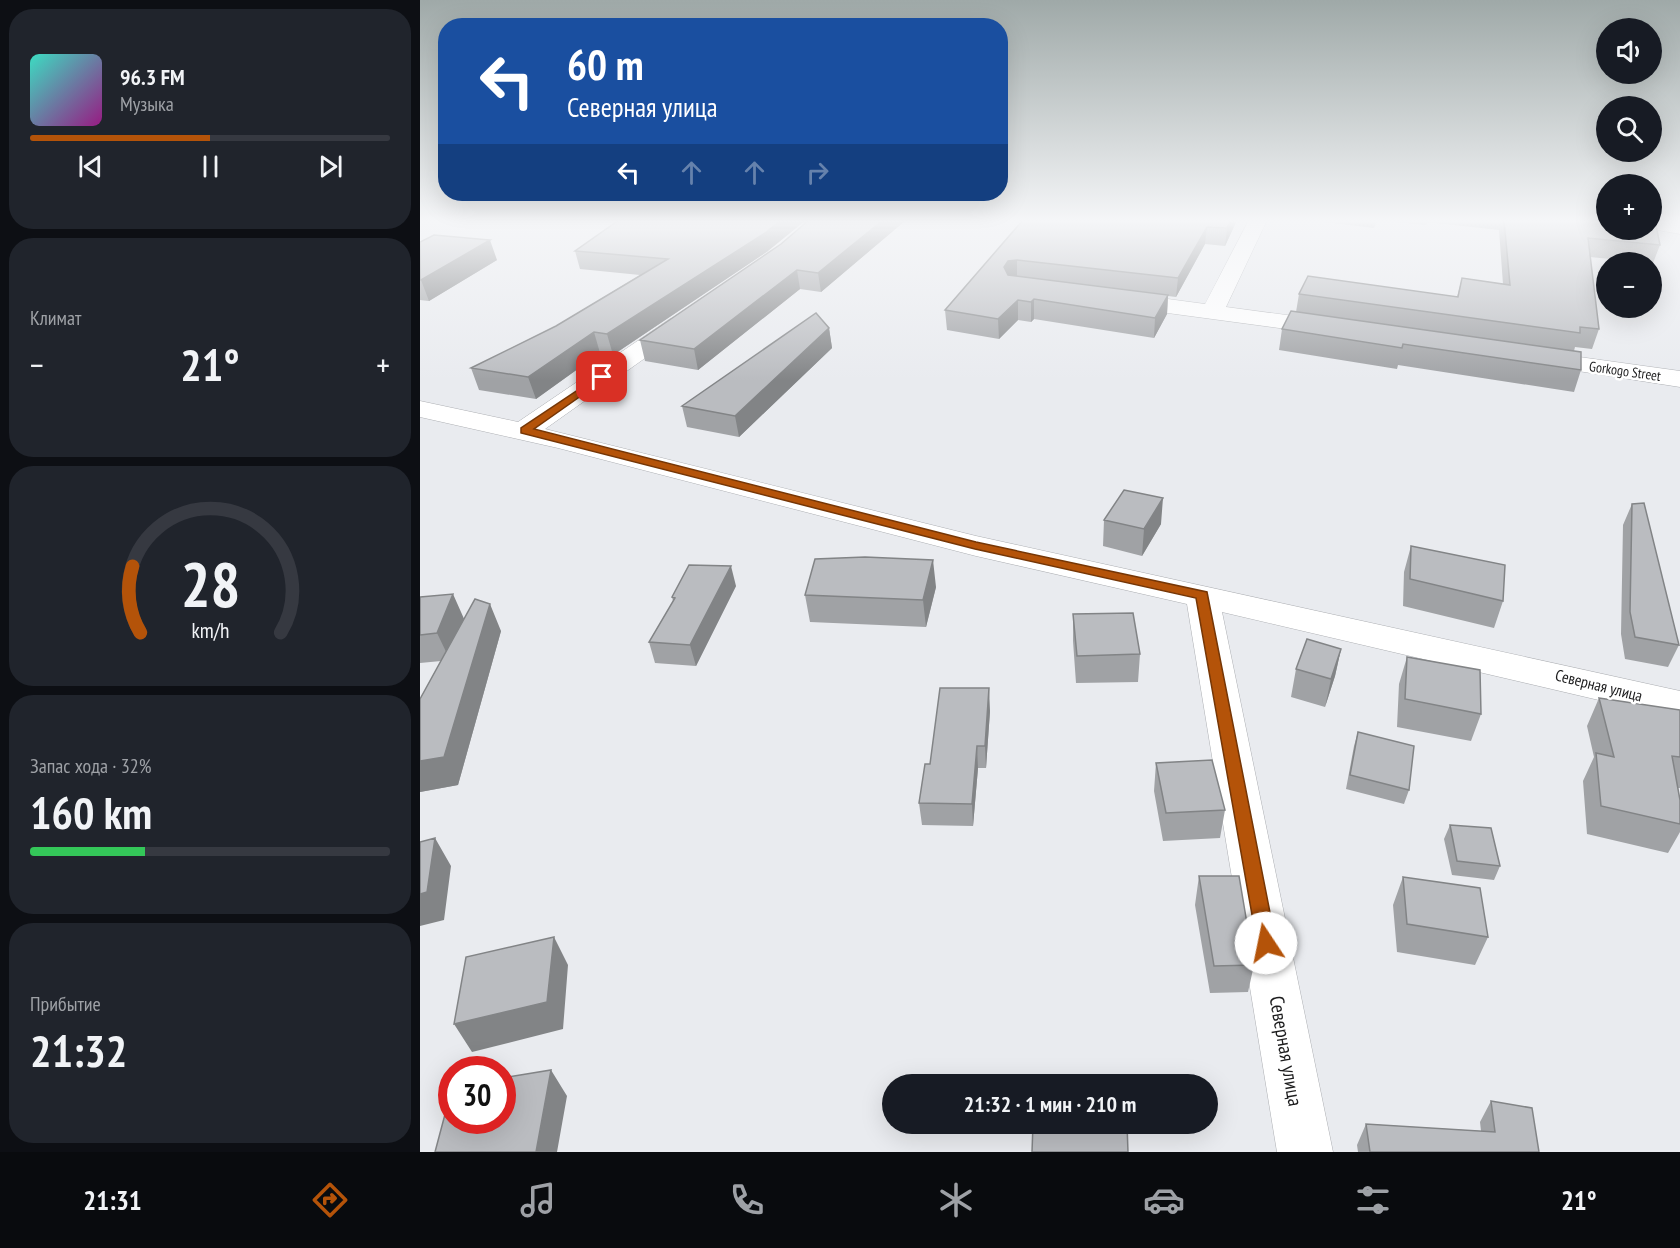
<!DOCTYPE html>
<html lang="ru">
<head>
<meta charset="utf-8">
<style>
  :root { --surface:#171b24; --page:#20242c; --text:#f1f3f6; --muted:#9ea1a6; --line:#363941; --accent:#b45309 }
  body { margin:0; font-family:"PT Sans Narrow",sans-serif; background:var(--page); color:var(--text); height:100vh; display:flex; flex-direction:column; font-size:22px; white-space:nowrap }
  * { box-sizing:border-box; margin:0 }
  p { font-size:20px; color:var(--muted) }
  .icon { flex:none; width:33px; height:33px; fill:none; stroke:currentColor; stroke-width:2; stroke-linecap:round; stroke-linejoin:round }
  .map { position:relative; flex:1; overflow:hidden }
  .details { display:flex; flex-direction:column; gap:9px; padding:9px; background:#0d0f14; width:420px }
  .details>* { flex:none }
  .guide { position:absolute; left:18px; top:18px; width:570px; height:183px; border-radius:24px; box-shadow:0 6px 24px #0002; background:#1a4fa0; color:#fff; overflow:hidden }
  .fabs { position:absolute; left:1176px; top:18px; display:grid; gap:12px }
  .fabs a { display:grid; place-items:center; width:66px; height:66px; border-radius:50%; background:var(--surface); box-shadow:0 6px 24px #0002; font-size:30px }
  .speed { position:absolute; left:18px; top:1056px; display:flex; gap:12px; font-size:30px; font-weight:700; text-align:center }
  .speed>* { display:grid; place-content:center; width:78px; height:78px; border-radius:50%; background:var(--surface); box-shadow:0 6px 24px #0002; line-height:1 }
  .speed .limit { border:9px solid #d22; background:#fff; color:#111 }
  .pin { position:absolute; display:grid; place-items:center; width:51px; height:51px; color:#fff; margin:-26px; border-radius:12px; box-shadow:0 3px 9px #0006 }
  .me { position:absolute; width:66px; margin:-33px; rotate:349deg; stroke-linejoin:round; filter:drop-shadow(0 0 4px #0008) }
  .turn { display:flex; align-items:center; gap:21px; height:126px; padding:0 30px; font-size:27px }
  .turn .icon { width:78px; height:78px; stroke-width:2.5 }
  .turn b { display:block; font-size:42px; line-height:51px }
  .lanes { display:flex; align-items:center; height:57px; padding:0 30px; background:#0003; justify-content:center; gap:30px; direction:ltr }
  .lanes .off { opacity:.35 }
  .big { font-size:45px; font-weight:800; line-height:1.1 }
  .details .tile { flex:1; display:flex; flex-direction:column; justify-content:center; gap:9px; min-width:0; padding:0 21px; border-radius:24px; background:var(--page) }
  .details .dial { align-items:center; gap:0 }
  .dial svg { height:156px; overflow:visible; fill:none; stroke:var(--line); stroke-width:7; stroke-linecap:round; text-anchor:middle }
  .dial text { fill:var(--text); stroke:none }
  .song { display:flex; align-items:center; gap:18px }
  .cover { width:72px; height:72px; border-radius:9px; background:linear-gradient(135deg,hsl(170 70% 55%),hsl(310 70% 35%)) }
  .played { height:6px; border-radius:3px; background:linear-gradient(90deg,var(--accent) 50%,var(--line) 50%) }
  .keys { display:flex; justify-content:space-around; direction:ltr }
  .heat { display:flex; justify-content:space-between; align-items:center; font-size:33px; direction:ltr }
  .charge { height:9px; border-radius:4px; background:linear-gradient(90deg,#34c759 32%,var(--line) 0) }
  .trip { position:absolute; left:462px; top:1074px; width:336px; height:60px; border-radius:30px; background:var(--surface); box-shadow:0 6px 24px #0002; font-weight:800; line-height:60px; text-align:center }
  .tab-bar { display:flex; height:96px; justify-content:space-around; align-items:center; background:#090b0e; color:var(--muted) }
  .tab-bar .icon { width:42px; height:42px }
  .tab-bar .current { color:var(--accent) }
  .tab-bar b { font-size:27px; color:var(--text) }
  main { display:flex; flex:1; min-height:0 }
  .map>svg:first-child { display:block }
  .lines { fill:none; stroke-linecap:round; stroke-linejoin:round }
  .street-casing { stroke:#adafb3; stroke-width:1 }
  .street { fill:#fff; fill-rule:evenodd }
  .wall { fill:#a0a2a5 }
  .shaded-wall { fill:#828486 }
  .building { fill:#babcc0; stroke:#828486; stroke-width:1.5 }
  .route { fill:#b45309; stroke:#753606; stroke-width:1.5 }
  .labels { text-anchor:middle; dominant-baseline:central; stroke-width:5; stroke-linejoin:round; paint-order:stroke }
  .far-street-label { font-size:14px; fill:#1c1c1d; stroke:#fff }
  .street-label { font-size:16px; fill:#1c1c1d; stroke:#fff }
  .near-street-label { font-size:20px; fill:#1c1c1d; stroke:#fff }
</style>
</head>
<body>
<main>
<section class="details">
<div class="tile">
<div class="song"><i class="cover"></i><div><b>96.3 FM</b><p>Музыка</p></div></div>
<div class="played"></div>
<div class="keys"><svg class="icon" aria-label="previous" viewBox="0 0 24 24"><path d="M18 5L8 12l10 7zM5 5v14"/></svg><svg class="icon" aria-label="pause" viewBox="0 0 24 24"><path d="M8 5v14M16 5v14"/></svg><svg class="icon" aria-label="next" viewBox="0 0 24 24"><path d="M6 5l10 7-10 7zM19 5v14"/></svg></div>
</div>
<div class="tile"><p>Климат</p>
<div class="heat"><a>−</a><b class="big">21°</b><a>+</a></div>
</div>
<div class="tile dial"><svg viewBox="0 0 100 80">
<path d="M14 69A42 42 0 1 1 86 69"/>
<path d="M14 69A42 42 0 0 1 10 35" stroke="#b45309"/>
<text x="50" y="56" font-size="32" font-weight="700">28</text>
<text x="50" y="72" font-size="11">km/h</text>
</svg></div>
<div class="tile"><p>Запас хода · 32%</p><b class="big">160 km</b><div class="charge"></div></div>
<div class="tile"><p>Прибытие</p><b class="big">21:32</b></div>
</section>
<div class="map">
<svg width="1260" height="1152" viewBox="0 0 1260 1152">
  <rect width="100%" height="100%" fill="#e9ebef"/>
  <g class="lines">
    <g class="street-casing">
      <path id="street" d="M829,220H847L806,307L911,321L919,323L922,328L919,333L911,335L703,307L695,305L692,300L695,295L703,293L785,304Z
        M1232,220L1260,222V234L1232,229Z
        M258,317L266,319L269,324L266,329L125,429L556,536L1260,691V719L802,612L913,1152H857L767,604L556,556L138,448L0,417V401L98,422L250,319Z
        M1116,351L1260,371V387L1107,363L1104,358L1107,353Z"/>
    </g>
    <use href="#street" class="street"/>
  </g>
  <path class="wall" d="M389,220H486L401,292L380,289L278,370L225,361L220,340L361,244Z
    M603,220H817L805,246L785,244L756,297L748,296L747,314L734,338L614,319L611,322L598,320L579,339L527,330L525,310Z
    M889,220H1186L1240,245L1233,263L1170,257L1179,329L1172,349L1155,347L1154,351L1161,370L1154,392L978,365L977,369L859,350L862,329L876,312L879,294L1037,297L1042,278L1083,284L1079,230L1007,222L1006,225L957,220L954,228Z
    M0,242L77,260L9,301L0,300Z
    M155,251H348L193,355L180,353L116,399L59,390L51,368L136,326L220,275L160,269Z
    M409,328L412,348L319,437L267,427L262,406Z
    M1212,504L1259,645L1248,667L1205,659L1201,634L1203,525Z
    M684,520L741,524L722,556L683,546Z
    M991,546L1083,601L1074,628L983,606L984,572Z
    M316,586L276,666L235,663L229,642L253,601L252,597Z
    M516,587L506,627L390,622L385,595Z
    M0,597L44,619L81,631L38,785L0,792V699L21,661L0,663Z
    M653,614L720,654L718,682L656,683L653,641Z
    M921,649L915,676L905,707L871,697L876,669Z
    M987,657L1061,714L1051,741L977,727L979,684Z
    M1179,698L1260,710V788H1258L1260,800V832L1248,853L1167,834L1163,781L1174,757L1167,726Z
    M570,711L566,768H558L553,826L502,825L499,803L510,764Z
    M938,732L989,790L984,804L926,789L934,746Z
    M736,763L805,810L800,838L743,841L734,791Z
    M1030,825L1080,866L1074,880L1032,875L1024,839Z
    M779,876L834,965L828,992L790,993L775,905Z
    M983,877L1068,937L1055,965L977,952L973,905Z
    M1071,1101L1119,1152H938L937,1145L946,1124L1061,1131L1060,1122Z"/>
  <path class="shaded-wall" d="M361,220H386L348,251L193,355L187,334Z
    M463,220H486L401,292L398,273Z
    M811,220H817L805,246L807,228Z
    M787,227L785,244L756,297L758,278Z
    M70,240L77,260L9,301L1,280Z
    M597,260V279L589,280L584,267L588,261Z
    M377,270L380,289L278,370L274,349Z
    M748,295L747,314L734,338L735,318Z
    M614,299V319L611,322V302Z
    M598,300V320L579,339L578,319Z
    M409,328L412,348L319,437L315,416Z
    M174,332L180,353L116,399L108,377Z
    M743,498L741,524L722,556L724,529Z
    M513,560L516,587L506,627L503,600Z
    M311,566L316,586L276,666L270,645Z
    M33,594L45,621L30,660L17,633Z
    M70,604L81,631L38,785L0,792V761Z
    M921,649L915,676L905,707L911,679Z
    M569,688L570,711L566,768L565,746Z
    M557,746L558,768L553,826L552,804Z
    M15,838L31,866L24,920L0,926V894Z
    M134,937L148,965L143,1029L52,1052L34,1024Z
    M131,1070L147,1096L137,1152H116Z"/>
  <path class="building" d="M199,220H361L345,233L187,334L174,332L108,377L51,368L136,326L248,259L155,251Z
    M389,220H463L398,273L377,270L274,349L220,340L361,244Z
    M603,220H811L807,228L787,227L758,278L597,260L588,261L584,267L588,275L748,295L735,318L614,299L611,302L598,300L578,319L525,310Z
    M1084,220H1186V230H1232V220H1235L1240,245L1168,238L1179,329L1160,327V333L879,294L888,276L1038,297L1042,278L1090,285Z
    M14,235L70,240L1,280H0V242Z
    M871,311L1161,352V370L983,344L982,348L862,329Z
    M396,313L409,328L315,416L262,406Z
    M704,490L743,498L724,529L684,520Z
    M1224,503L1259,645L1215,637L1210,612L1212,504Z
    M991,546L1085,565L1083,601L990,579Z
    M445,557L513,560L503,600L385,595L395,559Z
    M269,565L311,566L270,645L229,642L255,598L252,597Z
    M33,594L17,633L0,635V597Z
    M55,599L70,604L24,757L0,761V699Z
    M713,613L720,654L657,656L653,614Z
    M887,639L921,649L911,679L876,669Z
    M987,657L1060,670L1061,714L985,699Z
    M520,688H569L565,746H557L552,804L499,803L505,764H510Z
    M1179,698L1260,710V757L1252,756L1260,800V824L1181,806L1176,753L1194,757Z
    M938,732L994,746L989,790L930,775Z
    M792,760L805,810L746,813L736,763Z
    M1030,825L1071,828L1080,866L1037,861Z
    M15,838L7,892L0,894V842Z
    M779,876H819L834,965L794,966Z
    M983,877L1060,888L1068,937L987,924Z
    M134,937L127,1002L34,1024L46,957Z
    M131,1070L116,1152H15L32,1088V1120H82V1078Z
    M1071,1101L1112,1108L1119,1152H950L946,1124L1075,1132Z
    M613,1124H707L708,1152H612Z"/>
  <linearGradient id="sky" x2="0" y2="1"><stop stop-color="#9fa9a8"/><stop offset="0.58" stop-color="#f5f6f8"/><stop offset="1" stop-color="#f5f6f8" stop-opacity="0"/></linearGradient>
  <rect width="1260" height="381" fill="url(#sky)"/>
  <path class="route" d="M182,374L187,377L185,379L114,429L556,542L787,592L856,943L853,949L846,952L839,949L837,943L776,598L555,549L101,433V428Z"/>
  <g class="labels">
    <g class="far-street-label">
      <text transform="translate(1205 371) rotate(8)">Gorkogo Street</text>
    </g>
    <g class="street-label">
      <text transform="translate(1179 685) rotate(14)">Северная улица</text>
    </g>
    <g class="near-street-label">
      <text transform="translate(866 1051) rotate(80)">Северная улица</text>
    </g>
  </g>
</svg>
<div class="fabs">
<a><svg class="icon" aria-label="sound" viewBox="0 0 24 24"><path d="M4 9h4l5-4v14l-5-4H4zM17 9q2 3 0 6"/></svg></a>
<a><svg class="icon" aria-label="search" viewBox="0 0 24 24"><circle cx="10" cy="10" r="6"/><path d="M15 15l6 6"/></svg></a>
<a>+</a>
<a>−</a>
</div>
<div class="speed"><div class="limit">30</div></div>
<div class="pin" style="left:182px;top:377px;background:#d93025"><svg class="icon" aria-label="arrive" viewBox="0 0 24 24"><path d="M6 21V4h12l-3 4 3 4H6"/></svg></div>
<svg class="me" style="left:846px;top:943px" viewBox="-20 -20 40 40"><circle r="19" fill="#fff"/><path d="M0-13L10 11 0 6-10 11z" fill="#b45309"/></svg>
<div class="trip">21:32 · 1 мин · 210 m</div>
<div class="guide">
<div class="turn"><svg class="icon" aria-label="left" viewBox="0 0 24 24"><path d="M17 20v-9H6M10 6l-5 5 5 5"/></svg><div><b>60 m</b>Северная улица</div></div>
<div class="lanes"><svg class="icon" aria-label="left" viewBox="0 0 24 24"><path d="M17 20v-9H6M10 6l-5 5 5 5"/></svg><svg class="icon off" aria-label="ahead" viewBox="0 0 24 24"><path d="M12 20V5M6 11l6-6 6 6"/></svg><svg class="icon off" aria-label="ahead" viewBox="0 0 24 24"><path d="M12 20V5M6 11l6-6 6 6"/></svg><svg class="icon off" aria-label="right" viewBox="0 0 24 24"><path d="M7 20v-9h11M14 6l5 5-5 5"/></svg></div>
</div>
</div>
</main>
<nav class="tab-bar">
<b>21:31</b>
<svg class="icon current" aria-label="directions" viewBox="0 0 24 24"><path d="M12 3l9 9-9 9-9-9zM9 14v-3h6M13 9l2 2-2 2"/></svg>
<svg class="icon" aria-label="music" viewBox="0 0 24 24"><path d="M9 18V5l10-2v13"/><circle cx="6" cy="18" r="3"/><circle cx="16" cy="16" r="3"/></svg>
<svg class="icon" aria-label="phone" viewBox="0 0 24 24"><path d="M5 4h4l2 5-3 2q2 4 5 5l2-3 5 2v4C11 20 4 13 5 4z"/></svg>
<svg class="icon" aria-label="climate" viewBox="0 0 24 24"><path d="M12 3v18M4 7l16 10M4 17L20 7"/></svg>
<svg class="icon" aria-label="car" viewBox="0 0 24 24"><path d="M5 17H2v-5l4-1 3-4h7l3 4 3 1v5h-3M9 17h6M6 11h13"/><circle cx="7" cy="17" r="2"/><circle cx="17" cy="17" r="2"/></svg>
<svg class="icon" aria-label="filters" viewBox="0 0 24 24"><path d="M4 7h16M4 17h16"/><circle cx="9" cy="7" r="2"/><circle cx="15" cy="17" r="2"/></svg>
<b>21°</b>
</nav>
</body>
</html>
